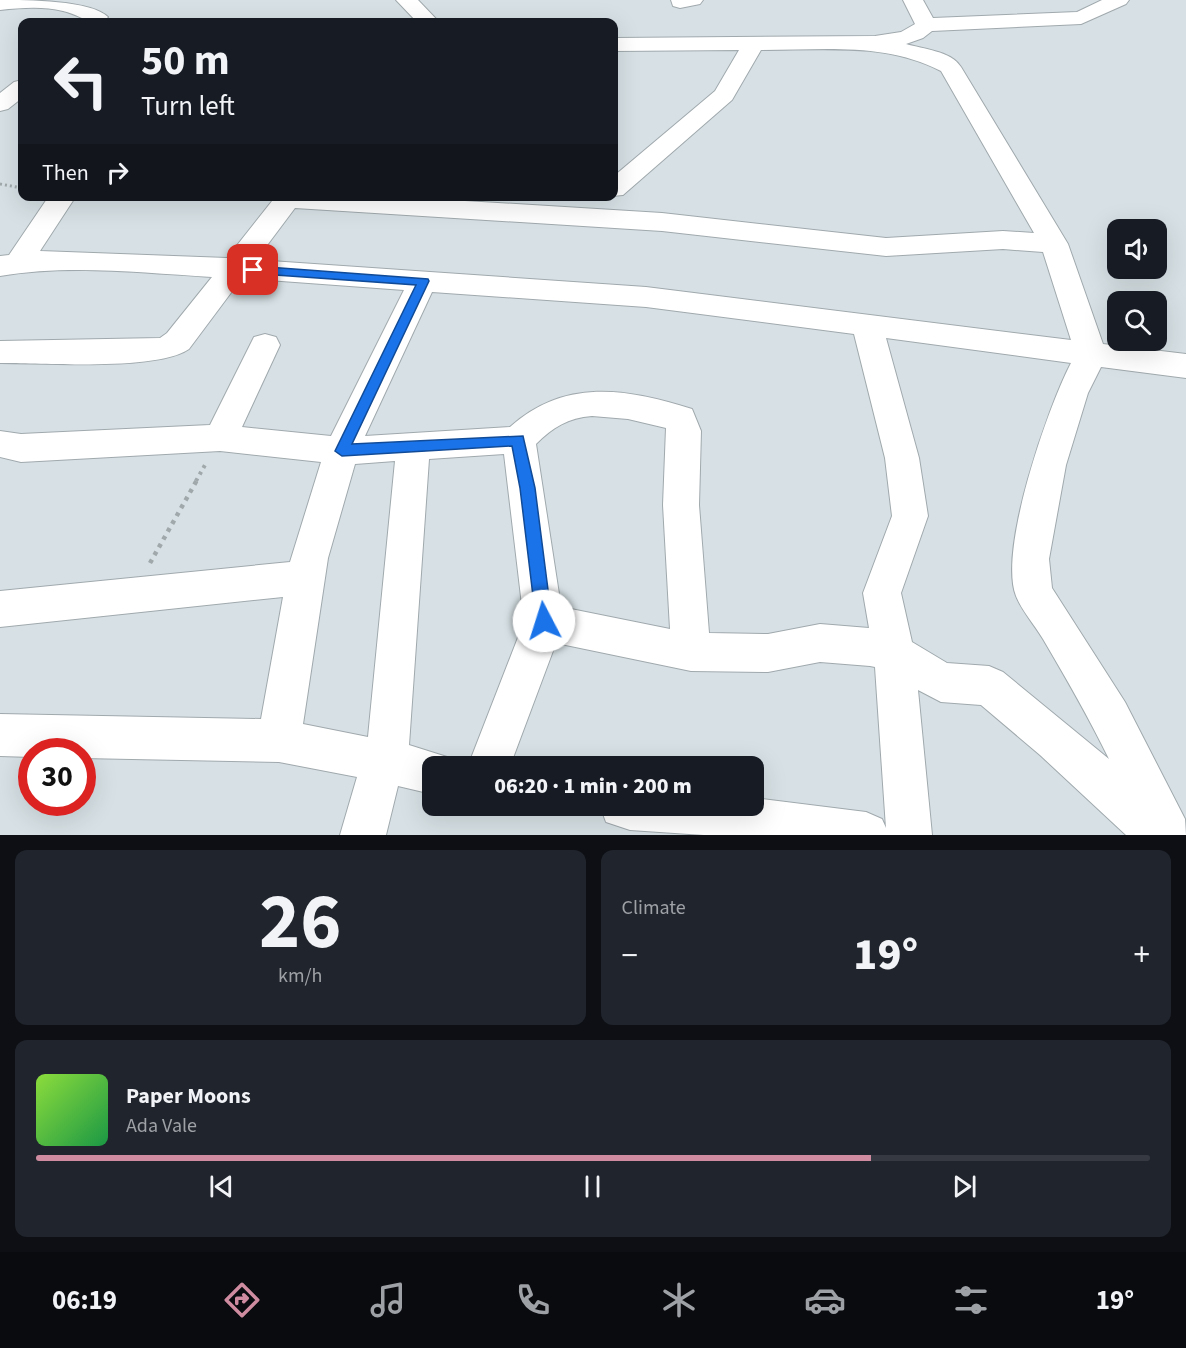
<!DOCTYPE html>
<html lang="en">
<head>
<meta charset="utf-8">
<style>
  :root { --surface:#171b24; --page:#20242c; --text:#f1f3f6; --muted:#9ea1a6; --line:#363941; --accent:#cf8ca1 }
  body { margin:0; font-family:"Source Sans 3",sans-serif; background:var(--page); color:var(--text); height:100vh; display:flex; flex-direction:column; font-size:22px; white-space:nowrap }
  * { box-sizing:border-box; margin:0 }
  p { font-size:20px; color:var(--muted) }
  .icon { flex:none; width:33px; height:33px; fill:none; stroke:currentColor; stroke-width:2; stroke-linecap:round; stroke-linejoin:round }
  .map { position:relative; height:835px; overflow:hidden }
  .side { display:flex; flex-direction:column; gap:15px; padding:15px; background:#0d0f14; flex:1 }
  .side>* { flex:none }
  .guide { position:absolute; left:18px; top:18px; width:600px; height:183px; border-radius:12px; box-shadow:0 6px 24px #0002; background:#171b24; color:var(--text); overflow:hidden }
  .fabs { position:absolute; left:1107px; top:219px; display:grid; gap:12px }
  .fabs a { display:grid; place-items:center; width:60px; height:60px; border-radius:12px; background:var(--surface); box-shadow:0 6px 24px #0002; font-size:30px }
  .speed { position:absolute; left:18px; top:738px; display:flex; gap:12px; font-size:30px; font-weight:700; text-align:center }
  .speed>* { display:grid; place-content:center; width:78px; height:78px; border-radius:50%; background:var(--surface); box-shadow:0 6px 24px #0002; line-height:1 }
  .speed .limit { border:9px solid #d22; background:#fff; color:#111 }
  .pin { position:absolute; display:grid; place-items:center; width:51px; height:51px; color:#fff; margin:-26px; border-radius:12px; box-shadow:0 3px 9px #0006 }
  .me { position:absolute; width:66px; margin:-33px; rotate:355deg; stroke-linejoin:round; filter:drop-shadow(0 0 4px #0008) }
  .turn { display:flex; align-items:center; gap:21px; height:126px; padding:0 24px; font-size:27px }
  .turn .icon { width:78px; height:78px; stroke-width:2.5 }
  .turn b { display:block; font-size:42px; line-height:51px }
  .then { display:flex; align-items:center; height:57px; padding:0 24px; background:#0003; gap:12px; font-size:22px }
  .big { font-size:45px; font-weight:800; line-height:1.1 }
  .side .card { flex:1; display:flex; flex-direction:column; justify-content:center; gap:9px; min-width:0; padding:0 21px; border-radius:12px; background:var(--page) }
  .side .dial { align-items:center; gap:0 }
  .dial b { font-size:78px; line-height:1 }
  .song { display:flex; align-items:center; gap:18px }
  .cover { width:72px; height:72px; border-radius:9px; background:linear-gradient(135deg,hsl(90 70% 55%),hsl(140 70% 35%)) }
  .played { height:6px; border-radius:3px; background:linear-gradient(90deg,var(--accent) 75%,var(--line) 75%) }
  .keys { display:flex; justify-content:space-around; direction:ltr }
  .heat { display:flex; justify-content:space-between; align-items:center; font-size:33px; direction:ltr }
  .side .tiles { flex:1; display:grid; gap:15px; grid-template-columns:1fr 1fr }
  .card:last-child { grid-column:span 2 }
  .trip { position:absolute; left:422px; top:756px; width:342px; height:60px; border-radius:12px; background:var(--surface); box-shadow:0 6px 24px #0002; font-weight:800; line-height:60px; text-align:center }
  .tab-bar { display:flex; height:96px; justify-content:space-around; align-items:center; background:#090b0e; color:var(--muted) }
  .tab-bar .icon { width:42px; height:42px }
  .tab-bar .active { color:var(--accent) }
  .tab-bar b { font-size:27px; color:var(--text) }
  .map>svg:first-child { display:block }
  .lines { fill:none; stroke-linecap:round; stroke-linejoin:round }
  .street-casing { stroke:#a0a9ad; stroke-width:2 }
  .path-far2 { stroke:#a0a8ab; stroke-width:3; stroke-dasharray:2 3; stroke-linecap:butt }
  .path-far1 { stroke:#a0a8ab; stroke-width:4; stroke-dasharray:3 4.5; stroke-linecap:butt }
  .path { stroke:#a0a8ab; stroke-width:4.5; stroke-dasharray:4 5; stroke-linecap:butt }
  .street { fill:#fff; fill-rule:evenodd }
  .route { fill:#1a73e8; stroke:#114b97; stroke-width:1.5 }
</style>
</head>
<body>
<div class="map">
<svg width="1186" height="835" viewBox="0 0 1186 835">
  <rect width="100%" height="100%" fill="#d7e1e5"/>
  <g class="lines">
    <g class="street-casing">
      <path id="street" d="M0,0C27,0 91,0 108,17L104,21C89,25 78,14 63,11C42,6 21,8 0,10Z
        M396,0H418L439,22H417Z
        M671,0H703L700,4L680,8L673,6Z
        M903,0H923L933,18L1077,12L1102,0H1129L1126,4L1081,24L932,31L923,38L906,44C923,49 951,51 961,67L1068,244L1103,344L1186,354V378L1101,367L1088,393L1066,465L1049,559L1052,588L1125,702L1185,819L1186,835H1126L1040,755L981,705L941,702L918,690L932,835H704L630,830L606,822L600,806H753V798L866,812L882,819L886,828L875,667L870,666L820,662L768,672L691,671L556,643L510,766H468L524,622L504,454L429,459L409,745L447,757L452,766H432V794L398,786L386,835H340L357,777L279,762L82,758V752H32V757L0,756V714L261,719L283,597L0,627V591L290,562L321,462L220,451L21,462L0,457V431L21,434L210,425L254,337L265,334L276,337L280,345L242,427L331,436L404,290L242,278L189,349C158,371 43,363 0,363V341L160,338L167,333L212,277C142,273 70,264 0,276V256L9,255L49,196H76L40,251L227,258L276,196H383L662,213L886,238L1003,231L1034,233L941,71C884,42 823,50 761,50L732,100L623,195L612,196L614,176L715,91L739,50L614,51V38L875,36L901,32L915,24ZM295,208L662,231L886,256L1003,249L1043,252L1071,340L646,287L256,260ZM432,292L646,307L854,334L885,458L892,516L863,593L869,628L820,624L768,634L709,633L699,505L701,431L692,409C627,388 564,378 510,427L365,436ZM886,338L1071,363C1048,407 998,550 1016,596C1022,611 1034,624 1043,639C1066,678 1089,718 1109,759L1003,672L989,666L947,663L912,642L901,593L928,516L919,458ZM592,416L628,419L666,428L663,505L670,629L561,607L536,444C553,427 568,418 592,416ZM395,461L368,737L303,724L328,558L355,464Z
        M22,80V98L8,109L0,111V93L14,82Z"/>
    </g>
    <path class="path-far2" d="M0,184L22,188"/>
    <path class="path-far1" d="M196,481L205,465"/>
    <path class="path" d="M150,563L197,480"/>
    <use href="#street" class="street"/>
  </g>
  <path class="route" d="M253,266L428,279L429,281L352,444L523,436L535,488L552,621L549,627L544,629L538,627L536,621L520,488L512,446L342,456L335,451L416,285L248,273V267Z"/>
</svg>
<div class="fabs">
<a><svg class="icon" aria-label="sound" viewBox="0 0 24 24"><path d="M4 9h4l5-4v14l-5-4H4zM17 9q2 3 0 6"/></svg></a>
<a><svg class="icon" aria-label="search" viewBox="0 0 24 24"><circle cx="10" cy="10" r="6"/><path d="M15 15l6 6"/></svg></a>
</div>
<div class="speed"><div class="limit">30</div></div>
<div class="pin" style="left:253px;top:270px;background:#d93025"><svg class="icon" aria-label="arrive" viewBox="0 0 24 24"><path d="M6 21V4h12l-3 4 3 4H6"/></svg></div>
<svg class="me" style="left:544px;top:621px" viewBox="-20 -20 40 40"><circle r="19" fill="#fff"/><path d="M0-13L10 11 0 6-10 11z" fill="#1a73e8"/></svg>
<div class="trip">06:20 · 1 min · 200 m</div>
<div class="guide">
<div class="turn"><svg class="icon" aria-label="left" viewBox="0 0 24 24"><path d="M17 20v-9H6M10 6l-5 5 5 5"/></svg><div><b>50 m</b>Turn left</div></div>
<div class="then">Then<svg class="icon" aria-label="right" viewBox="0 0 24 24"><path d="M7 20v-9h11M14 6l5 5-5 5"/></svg></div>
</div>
</div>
<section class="side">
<div class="tiles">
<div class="card dial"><b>26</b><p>km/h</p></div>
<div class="card"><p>Climate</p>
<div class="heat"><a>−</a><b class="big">19°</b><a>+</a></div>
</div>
<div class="card">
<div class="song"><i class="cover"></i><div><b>Paper Moons</b><p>Ada Vale</p></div></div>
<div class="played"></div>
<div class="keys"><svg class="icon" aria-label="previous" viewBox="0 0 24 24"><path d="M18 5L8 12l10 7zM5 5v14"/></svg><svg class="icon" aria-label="pause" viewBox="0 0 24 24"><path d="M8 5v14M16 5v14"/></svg><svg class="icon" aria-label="next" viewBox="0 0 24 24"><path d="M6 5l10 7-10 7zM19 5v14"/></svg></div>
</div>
</div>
</section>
<nav class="tab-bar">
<b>06:19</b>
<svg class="icon active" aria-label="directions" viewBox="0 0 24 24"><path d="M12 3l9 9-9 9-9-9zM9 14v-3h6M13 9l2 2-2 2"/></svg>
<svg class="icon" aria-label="music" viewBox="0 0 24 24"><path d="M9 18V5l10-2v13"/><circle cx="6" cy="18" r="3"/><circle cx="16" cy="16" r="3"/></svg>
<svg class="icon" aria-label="phone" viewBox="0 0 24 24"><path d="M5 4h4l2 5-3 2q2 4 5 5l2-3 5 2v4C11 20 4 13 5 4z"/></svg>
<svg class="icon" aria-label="climate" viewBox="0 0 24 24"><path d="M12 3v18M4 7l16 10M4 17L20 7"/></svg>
<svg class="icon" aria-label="car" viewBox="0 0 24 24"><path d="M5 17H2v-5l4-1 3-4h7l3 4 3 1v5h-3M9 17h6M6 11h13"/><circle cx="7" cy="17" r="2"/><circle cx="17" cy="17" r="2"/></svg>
<svg class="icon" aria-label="filters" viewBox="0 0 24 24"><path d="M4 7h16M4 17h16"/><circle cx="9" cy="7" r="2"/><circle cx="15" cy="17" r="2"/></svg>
<b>19°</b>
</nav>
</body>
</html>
